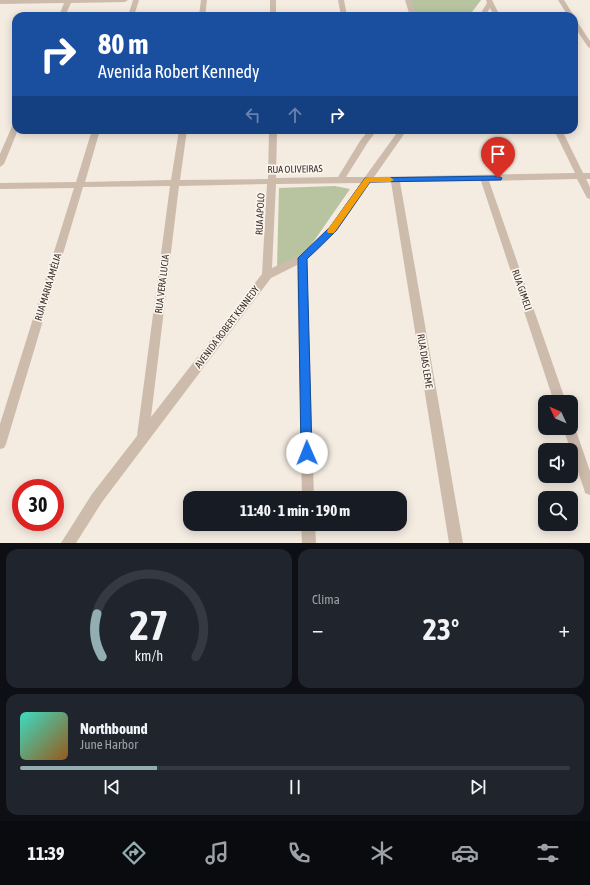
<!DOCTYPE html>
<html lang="pt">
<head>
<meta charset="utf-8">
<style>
  :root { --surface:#171b24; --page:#20242c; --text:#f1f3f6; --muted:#9ea1a6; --line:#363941; --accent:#92aeb2 }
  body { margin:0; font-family:"Asap Condensed",sans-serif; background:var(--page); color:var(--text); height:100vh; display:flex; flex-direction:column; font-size:15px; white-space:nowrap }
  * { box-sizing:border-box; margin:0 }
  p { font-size:13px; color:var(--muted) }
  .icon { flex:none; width:22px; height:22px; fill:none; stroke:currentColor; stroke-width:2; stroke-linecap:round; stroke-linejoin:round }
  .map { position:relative; height:543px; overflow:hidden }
  .details { display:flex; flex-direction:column; gap:6px; padding:6px; background:#0d0f14; flex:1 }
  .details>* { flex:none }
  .hud { position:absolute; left:12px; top:12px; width:566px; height:122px; border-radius:12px; box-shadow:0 2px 10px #0003; background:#1a4fa0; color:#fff; overflow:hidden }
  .needle { width:26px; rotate:314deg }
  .fabs { position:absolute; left:538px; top:395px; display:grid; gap:8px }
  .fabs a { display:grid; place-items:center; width:40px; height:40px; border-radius:8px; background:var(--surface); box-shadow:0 2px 10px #0003; font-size:20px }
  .speed { position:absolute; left:12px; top:479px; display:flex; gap:8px; font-size:20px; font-weight:700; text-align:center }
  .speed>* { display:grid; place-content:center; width:52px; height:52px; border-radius:50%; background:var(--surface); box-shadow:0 2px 10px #0003; line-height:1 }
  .speed .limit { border:6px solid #d22; background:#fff; color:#111 }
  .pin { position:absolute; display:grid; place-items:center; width:34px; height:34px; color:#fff; margin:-41px -17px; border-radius:50% 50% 50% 0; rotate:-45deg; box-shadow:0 0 4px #0007 }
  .pin .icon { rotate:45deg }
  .me { position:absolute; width:44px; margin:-22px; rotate:359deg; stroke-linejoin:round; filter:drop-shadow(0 0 3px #0008) }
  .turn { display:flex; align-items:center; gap:14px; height:84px; padding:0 20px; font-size:18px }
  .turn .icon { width:52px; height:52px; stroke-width:2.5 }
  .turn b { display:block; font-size:28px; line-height:34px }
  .lanes { display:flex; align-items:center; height:38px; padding:0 20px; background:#0003; justify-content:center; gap:20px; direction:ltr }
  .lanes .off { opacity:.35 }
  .big { font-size:30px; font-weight:700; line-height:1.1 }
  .details .widget { flex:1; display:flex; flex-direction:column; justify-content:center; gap:6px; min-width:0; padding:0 14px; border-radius:12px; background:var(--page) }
  .details .dial { align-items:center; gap:0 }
  .dial svg { height:104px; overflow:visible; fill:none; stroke:var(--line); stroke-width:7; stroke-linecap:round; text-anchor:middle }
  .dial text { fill:var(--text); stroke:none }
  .song { display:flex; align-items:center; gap:12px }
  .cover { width:48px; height:48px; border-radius:6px; background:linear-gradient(135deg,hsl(170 70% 55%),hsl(30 70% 35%)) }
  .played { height:4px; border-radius:2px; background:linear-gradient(90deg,var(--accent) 25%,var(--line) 25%) }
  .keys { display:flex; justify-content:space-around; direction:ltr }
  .heat { display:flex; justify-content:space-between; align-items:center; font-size:22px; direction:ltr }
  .details .tiles { flex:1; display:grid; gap:6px; grid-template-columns:1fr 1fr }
  .widget:last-child { grid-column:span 2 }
  .trip { position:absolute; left:183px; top:491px; width:224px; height:40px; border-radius:12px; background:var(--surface); box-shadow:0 2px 10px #0003; font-weight:700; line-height:40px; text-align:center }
  .tab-bar { display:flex; height:64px; justify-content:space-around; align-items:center; background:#090b0e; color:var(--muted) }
  .tab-bar .icon { width:28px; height:28px }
  .tab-bar .on { color:var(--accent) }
  .tab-bar b { font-size:18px; color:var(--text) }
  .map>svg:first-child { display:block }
  .green { fill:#b8c4a0 }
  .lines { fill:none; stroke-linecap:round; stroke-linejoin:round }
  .street { fill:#cdbbac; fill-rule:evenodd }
  .route { fill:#1a73e8; stroke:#114b97 }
  .slow { fill:#f59e0b }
  .labels { text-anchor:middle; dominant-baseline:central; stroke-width:3.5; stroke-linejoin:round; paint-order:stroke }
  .street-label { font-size:10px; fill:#3b302b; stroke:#fbf5ee }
</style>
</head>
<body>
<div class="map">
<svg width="590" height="543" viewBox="0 0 590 543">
  <rect width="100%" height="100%" fill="#f4ebe1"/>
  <path class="green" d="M410,0H481L469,16H416Z
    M335,186L350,189L307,251L277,268L279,188Z"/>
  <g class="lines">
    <path class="street" d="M0,0H128L125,2L71,3L65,16H59L64,3L0,4Z
      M133,0H139L134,16H128Z
      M201,0H207L205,16H199Z
      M270,0H276V16H270Z
      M338,0H344L347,16H341Z
      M405,0H411L416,16H410Z
      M486,0H492L500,16H494L490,8L485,16H479L487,3Z
      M558,0H564L574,16H568Z
      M574,19L576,20L590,41V48L588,47L574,26Z
      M13,124H16V130H18L4,164L0,167V154Z
      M92,130H100L85,182L171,180L179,130H187L180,180L268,179L269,130H277L276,178L338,177L360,141L369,130H377L368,142L346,177H365L399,130H407L374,177L575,173L554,130H562L583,173H590V179H586L590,187V199L587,198L577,179L489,181L566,402H554L481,181L400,182L463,543H449L391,182L370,183C351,210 334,239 307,259L314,498H302L297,265L271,278L102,502L76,543H61L92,494L137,436L170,186L83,187L6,444L4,448L0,449V424L74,188L0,189V183L76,182ZM361,183C345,205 330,231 308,249C297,257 285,262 272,268L276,184ZM267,184L262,274L151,417L179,186Z
      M571,423L575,428L590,471V495L585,493L584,489L563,428H571Z
      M301,524H315L316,543H302Z"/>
  </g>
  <path class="route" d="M498,176L502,178L501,180L370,182L336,231L307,259L312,453L311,457L307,458L303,457L301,453L298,258L330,227L365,178Z"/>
  <path class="slow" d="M368,177H390L394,180L390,182H370L334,233H328L327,231L328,229L365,178Z"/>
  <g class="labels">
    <g class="street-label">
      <text transform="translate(295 169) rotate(-1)">RUA OLIVEIRAS</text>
      <text transform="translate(260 214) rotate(-87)">RUA APOLO</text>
      <text transform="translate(162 284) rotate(-83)">RUA VERA LUCIA</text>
      <text transform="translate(48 287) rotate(-73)">RUA MARIA AMÉLIA</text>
      <text transform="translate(522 290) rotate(71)">RUA GIMELI</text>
      <text transform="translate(227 327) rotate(-53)">AVENIDA ROBERT KENNEDY</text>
      <text transform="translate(425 361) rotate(81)">RUA DIAS LEME</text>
    </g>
  </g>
</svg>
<div class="fabs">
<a><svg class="needle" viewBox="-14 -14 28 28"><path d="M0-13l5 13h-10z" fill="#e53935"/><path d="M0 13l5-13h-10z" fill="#9ea1a6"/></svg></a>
<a><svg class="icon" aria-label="sound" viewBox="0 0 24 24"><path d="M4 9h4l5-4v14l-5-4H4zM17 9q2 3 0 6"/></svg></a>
<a><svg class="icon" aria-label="search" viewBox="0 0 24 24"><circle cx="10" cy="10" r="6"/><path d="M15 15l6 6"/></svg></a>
</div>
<div class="speed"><div class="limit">30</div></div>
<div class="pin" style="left:498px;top:178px;background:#d93025"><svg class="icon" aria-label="arrive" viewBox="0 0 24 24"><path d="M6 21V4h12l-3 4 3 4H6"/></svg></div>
<svg class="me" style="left:307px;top:453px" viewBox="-20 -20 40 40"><circle r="19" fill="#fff"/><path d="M0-13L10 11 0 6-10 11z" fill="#1a73e8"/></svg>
<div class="trip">11:40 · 1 min · 190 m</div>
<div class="hud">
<div class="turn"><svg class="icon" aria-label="right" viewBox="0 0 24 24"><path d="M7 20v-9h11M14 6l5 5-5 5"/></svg><div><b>80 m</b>Avenida Robert Kennedy</div></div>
<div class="lanes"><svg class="icon off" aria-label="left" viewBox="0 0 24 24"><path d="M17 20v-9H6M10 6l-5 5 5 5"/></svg><svg class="icon off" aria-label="ahead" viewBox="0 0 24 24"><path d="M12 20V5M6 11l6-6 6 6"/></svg><svg class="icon" aria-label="right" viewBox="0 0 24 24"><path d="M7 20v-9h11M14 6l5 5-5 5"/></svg></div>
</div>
</div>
<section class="details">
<div class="tiles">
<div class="widget dial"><svg viewBox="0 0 100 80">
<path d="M14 69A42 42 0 1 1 86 69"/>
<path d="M14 69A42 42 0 0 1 10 36" stroke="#92aeb2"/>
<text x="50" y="56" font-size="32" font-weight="700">27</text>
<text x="50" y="72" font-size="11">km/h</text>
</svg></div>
<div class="widget"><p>Clima</p>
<div class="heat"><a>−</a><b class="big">23°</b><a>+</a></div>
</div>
<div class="widget">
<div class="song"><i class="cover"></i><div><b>Northbound</b><p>June Harbor</p></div></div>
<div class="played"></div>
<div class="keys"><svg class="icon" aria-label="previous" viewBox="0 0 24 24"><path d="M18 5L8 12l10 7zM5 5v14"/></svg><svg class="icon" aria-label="pause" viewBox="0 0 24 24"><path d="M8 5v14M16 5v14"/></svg><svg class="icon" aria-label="next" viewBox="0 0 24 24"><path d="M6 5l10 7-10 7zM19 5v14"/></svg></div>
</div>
</div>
</section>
<nav class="tab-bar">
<b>11:39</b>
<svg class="icon on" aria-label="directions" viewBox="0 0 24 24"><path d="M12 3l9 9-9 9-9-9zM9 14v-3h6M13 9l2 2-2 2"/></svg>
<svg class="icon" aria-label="music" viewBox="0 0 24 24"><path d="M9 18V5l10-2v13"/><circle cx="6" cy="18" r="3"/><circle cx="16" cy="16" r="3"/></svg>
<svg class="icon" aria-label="phone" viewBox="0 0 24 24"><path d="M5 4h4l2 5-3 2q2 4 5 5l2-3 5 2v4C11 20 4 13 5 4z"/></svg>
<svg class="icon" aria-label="climate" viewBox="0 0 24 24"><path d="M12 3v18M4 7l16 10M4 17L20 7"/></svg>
<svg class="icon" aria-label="car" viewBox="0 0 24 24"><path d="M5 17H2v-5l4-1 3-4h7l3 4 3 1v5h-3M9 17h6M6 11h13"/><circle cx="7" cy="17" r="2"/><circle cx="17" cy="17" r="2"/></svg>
<svg class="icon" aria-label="filters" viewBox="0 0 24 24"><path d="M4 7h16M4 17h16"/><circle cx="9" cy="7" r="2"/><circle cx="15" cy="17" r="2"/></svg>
</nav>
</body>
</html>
